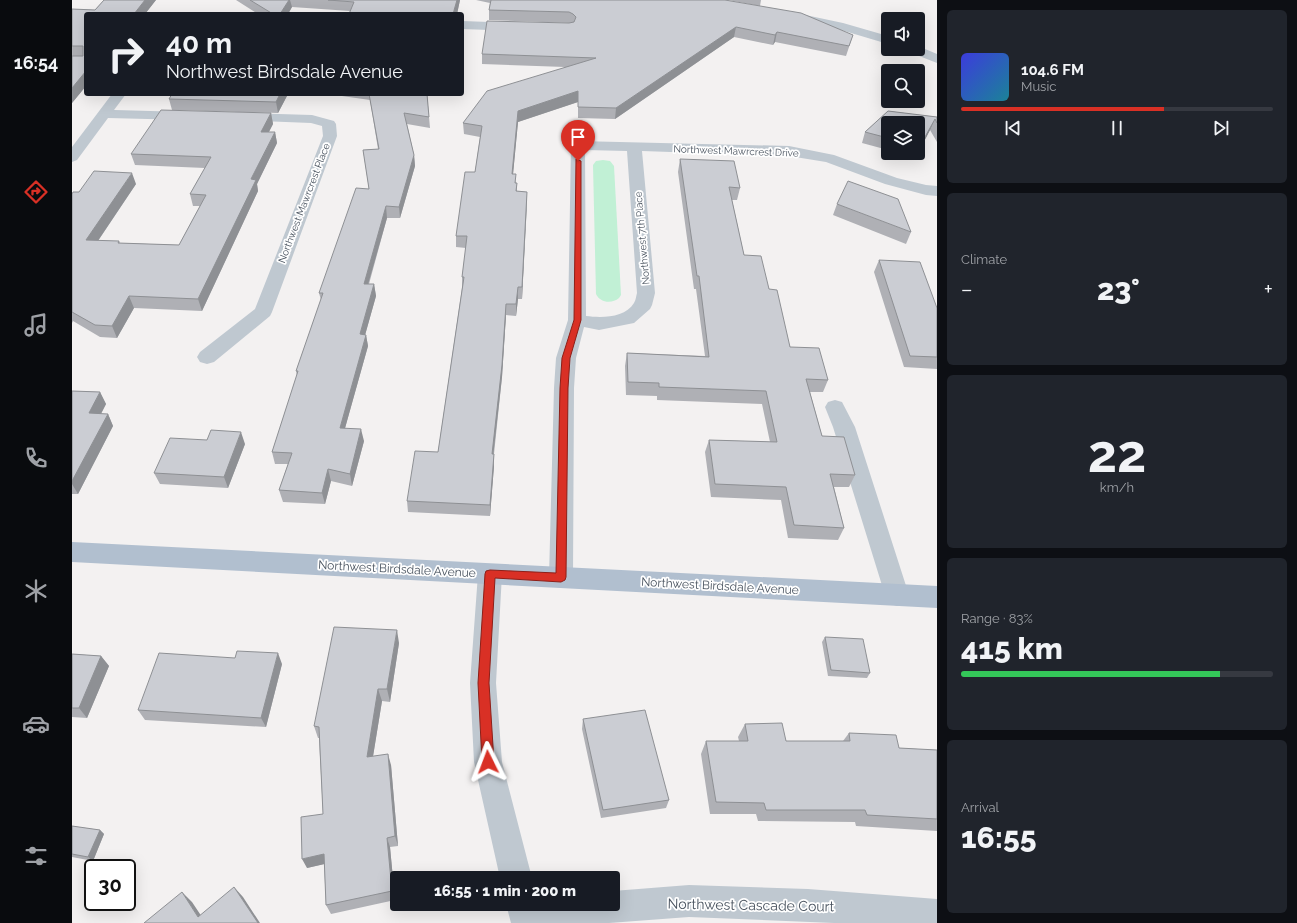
<!DOCTYPE html>
<html lang="en">
<head>
<meta charset="utf-8">
<style>
  :root { --surface:#171b24; --page:#20242c; --text:#f1f3f6; --muted:#9ea1a6; --line:#363941; --accent:#d93025 }
  body { margin:0; font-family:Raleway,sans-serif; background:var(--page); color:var(--text); height:100vh; display:flex; flex-direction:column; font-size:15px; white-space:nowrap }
  * { box-sizing:border-box; margin:0 }
  p { font-size:13px; color:var(--muted) }
  .icon { flex:none; width:22px; height:22px; fill:none; stroke:currentColor; stroke-width:2; stroke-linecap:round; stroke-linejoin:round }
  .map { position:relative; flex:1; overflow:hidden }
  .panel { display:flex; flex-direction:column; gap:10px; padding:10px; background:#0d0f14; width:360px }
  .panel>* { flex:none }
  .hud { position:absolute; left:12px; top:12px; width:380px; height:84px; border-radius:4px; box-shadow:0 4px 16px #0002; background:#171b24; color:var(--text); overflow:hidden }
  .tools { position:absolute; left:809px; top:12px; display:grid; gap:8px }
  .tools a { display:grid; place-items:center; width:44px; height:44px; border-radius:4px; background:var(--surface); box-shadow:0 4px 16px #0002; font-size:20px }
  .speed { position:absolute; left:12px; top:859px; display:flex; gap:8px; font-size:20px; font-weight:700; text-align:center }
  .speed>* { display:grid; place-content:center; width:52px; height:52px; border-radius:50%; background:var(--surface); box-shadow:0 4px 16px #0002; line-height:1 }
  .speed .limit { border:2px solid #111; border-radius:6px; background:#fff; color:#111 }
  .pin { position:absolute; display:grid; place-items:center; width:34px; height:34px; color:#fff; margin:-41px -17px; border-radius:50% 50% 50% 0; rotate:-45deg; box-shadow:0 0 4px #0007 }
  .pin .icon { rotate:45deg }
  .me { position:absolute; width:44px; margin:-22px; rotate:357deg; stroke-linejoin:round; filter:drop-shadow(0 0 3px #0008) }
  .turn { display:flex; align-items:center; gap:14px; height:84px; padding:0 16px; font-size:18px }
  .turn .icon { width:52px; height:52px; stroke-width:2.5 }
  .turn b { display:block; font-size:28px; line-height:34px }
  .big { font-size:30px; font-weight:800; line-height:1.1 }
  .panel .widget { flex:1; display:flex; flex-direction:column; justify-content:center; gap:6px; min-width:0; padding:0 14px; border-radius:6px; background:var(--page) }
  .panel .dial { align-items:center; gap:0 }
  .dial b { font-size:52px; line-height:1 }
  .song { display:flex; align-items:center; gap:12px }
  .cover { width:48px; height:48px; border-radius:6px; background:linear-gradient(135deg,hsl(240 70% 55%),hsl(190 70% 35%)) }
  .played { height:4px; border-radius:2px; background:linear-gradient(90deg,var(--accent) 65%,var(--line) 65%) }
  .keys { display:flex; justify-content:space-around; direction:ltr }
  .heat { display:flex; justify-content:space-between; align-items:center; font-size:22px; direction:ltr }
  .charge { height:6px; border-radius:3px; background:linear-gradient(90deg,#34c759 83%,var(--line) 0) }
  .trip { position:absolute; left:318px; top:871px; width:230px; height:40px; border-radius:4px; background:var(--surface); box-shadow:0 4px 16px #0002; font-weight:800; line-height:40px; text-align:center }
  main { display:flex; flex:1; min-height:0 }
  .tabs { display:flex; flex-direction:column; width:72px; justify-content:space-around; align-items:center; background:#090b0e; color:var(--muted) }
  .tabs .icon { width:28px; height:28px }
  .tabs .selected { color:var(--accent) }
  .tabs b { font-size:18px; color:var(--text) }
  .map>svg:first-child { display:block }
  .green { fill:#c1f0d5 }
  .lines { fill:none; stroke-linecap:round; stroke-linejoin:round }
  .minor { fill:#bfc8d0; fill-rule:evenodd }
  .major { fill:#b1bfcf; fill-rule:evenodd }
  .wall { fill:#afb0b5 }
  .shaded-wall { fill:#8e9094 }
  .building { fill:#cbcdd3; stroke:#8e9094 }
  .route { fill:#d93025; stroke:#8d1f18 }
  .labels { text-anchor:middle; dominant-baseline:central; stroke-width:3.5; stroke-linejoin:round; paint-order:stroke }
  .far-street-label { font-size:10px; fill:#49535f; stroke:#fff }
  .street-label { font-size:12px; fill:#49535f; stroke:#fff }
  .near-street-label { font-size:14px; fill:#49535f; stroke:#fff }
</style>
</head>
<body>
<main>
<nav class="tabs">
<b>16:54</b>
<svg class="icon selected" aria-label="directions" viewBox="0 0 24 24"><path d="M12 3l9 9-9 9-9-9zM9 14v-3h6M13 9l2 2-2 2"/></svg>
<svg class="icon" aria-label="music" viewBox="0 0 24 24"><path d="M9 18V5l10-2v13"/><circle cx="6" cy="18" r="3"/><circle cx="16" cy="16" r="3"/></svg>
<svg class="icon" aria-label="phone" viewBox="0 0 24 24"><path d="M5 4h4l2 5-3 2q2 4 5 5l2-3 5 2v4C11 20 4 13 5 4z"/></svg>
<svg class="icon" aria-label="climate" viewBox="0 0 24 24"><path d="M12 3v18M4 7l16 10M4 17L20 7"/></svg>
<svg class="icon" aria-label="car" viewBox="0 0 24 24"><path d="M5 17H2v-5l4-1 3-4h7l3 4 3 1v5h-3M9 17h6M6 11h13"/><circle cx="7" cy="17" r="2"/><circle cx="17" cy="17" r="2"/></svg>
<svg class="icon" aria-label="filters" viewBox="0 0 24 24"><path d="M4 7h16M4 17h16"/><circle cx="9" cy="7" r="2"/><circle cx="15" cy="17" r="2"/></svg>
</nav>
<div class="map">
<svg width="865" height="923" viewBox="0 0 865 923">
  <rect width="100%" height="100%" fill="#f3f1f1"/>
  <path class="green" d="M531,160L538,161L542,166L549,295L547,298C540,304 528,303 524,294L521,165L524,161Z"/>
  <g class="lines">
    <path class="minor" d="M724,13L771,23L816,36V44L769,30L720,20L718,17L720,14Z
      M390,21L445,23L449,24L451,27L449,30L445,31L390,29Z
      M846,46L865,54V63L837,52L836,49H846Z
      M40,94H54L42,110L115,112L120,113L122,116L120,119L115,120L36,118L5,160L0,162V147Z
      M169,113L240,115L262,121L264,124L265,136L200,312L198,316L142,362L135,364L128,362L125,357L128,352L183,309L251,136L250,126L239,123L164,120L162,117L164,114Z
      M506,141L717,146L762,155L825,178L854,185L865,186V196L854,195L813,184L754,162L717,156L570,151L583,293L580,305L578,309L562,323L527,330L512,327L504,358L502,388L501,577L498,584L489,587L480,584L477,577L482,388L484,358L496,320L499,145L501,142ZM513,150L555,151L565,293C564,296 564,300 562,303C553,318 530,318 514,316Z
      M763,400L770,402L783,427L837,595L834,603L825,606L816,603L813,595L761,427L753,407L756,402Z
      M418,564L427,567L430,574L424,683L430,762L460,878H428L402,762L398,683L406,574L409,567Z
      M617,885L736,889L865,899V923H762L617,917L537,923H439L434,904H466L467,908L480,904H541V891Z"/>
    <path class="major" d="M0,542L865,586V608L0,562Z"/>
  </g>
  <path class="wall" d="M32,0H84L73,14H14V86L0,103V9L23,10Z
    M164,0H388L385,14H277L278,11L220,7L216,14H186Z
    M404,0H653L781,35L774,56L703,42L701,45L662,37L543,119L506,118V102L446,122L441,174L444,183H445V191L455,192L450,299H446L444,316L434,315L430,377L422,454V466L418,516L336,512L335,501L366,452L390,288V277L394,248L384,247V236L403,172L408,137L392,134L391,123L493,67L410,64V54L498,23L417,20V10L418,3Z
    M656,0H689L688,6Z
    M216,94L206,113L100,110L97,99Z
    M256,94H355L358,128L335,124L342,155L343,166L328,218H315L297,284H302L304,296L293,335H294L296,346L273,428L292,441L280,486L259,481L253,504L211,502L207,490L216,464H203L200,452L225,376L224,371L249,300L247,293L297,189L291,150L306,149L298,100Z
    M816,111L865,117V142L858,130L846,153V123H816V150L790,143L793,132Z
    M199,113L201,124L197,132H203L205,143L185,184L186,191L130,311L62,308L45,338L28,337L1,321L0,323V194L7,192L64,184L26,241H47L48,243L107,245L128,206H121L118,194L133,168L63,165L59,154Z
    M826,153H846L843,158Z
    M608,159L668,188L665,200H660L672,255L697,289L718,347L756,380L751,392H738L750,436L783,475L777,487H762L772,528L766,540L716,538L709,500L639,497L633,452L637,440L698,442L690,404L585,400V396L554,395L553,366L555,353L633,356L624,289H622L606,172Z
    M765,204L839,232L834,244L761,215Z
    M807,260L865,308V369L832,367L802,272Z
    M0,391L28,392L34,404L29,414H36L41,426L6,494H0Z
    M173,444L156,488L88,484L82,473Z
    M753,637L798,673L795,678L756,676L750,642Z
    M327,643L318,702L310,701L301,756L319,765L326,846L318,847L323,900L259,914L254,905L252,864L235,868L251,814L247,738H246L242,726Z
    M0,654L29,656L37,666L15,718L0,717Z
    M210,664L194,727L73,720L66,710Z
    M511,719L597,800L594,808L529,818L510,729Z
    M673,724L714,741H771L777,733L827,748L865,750V831L784,826L783,822L686,821L684,814H638L629,754L634,741H667L666,737Z
    M0,826L28,830L32,834L21,861L0,857Z"/>
  <path class="shaded-wall" d="M73,0H84L73,14H62Z
    M217,0H218L220,7L216,14H208Z
    M385,0H388L385,14H381Z
    M664,27L662,37L543,119L544,108Z
    M705,32L703,42L701,45L703,35Z
    M14,71V86L0,103V88Z
    M506,91V102L446,122L440,185V174L446,111Z
    M208,94H216L206,113L204,102Z
    M199,113L201,124L191,143L189,132Z
    M863,119L858,130L846,153V151L848,146Z
    M203,132L205,143L185,184L186,191L130,311L126,299L179,179Z
    M342,155L343,166L328,218L327,207Z
    M60,173L64,184L19,251L14,240Z
    M455,192V203L450,299V287Z
    M314,206L315,218L293,295L292,284Z
    M302,284L304,296L290,346L288,334Z
    M446,287V299L444,316V304Z
    M57,296L62,308L45,338L40,326Z
    M434,304V315L430,377L420,466V454Z
    M294,335L296,346L270,439L268,428Z
    M28,392L34,404L23,425L17,413Z
    M36,414L41,426L6,494L0,484V481Z
    M289,429L292,441L280,486L278,474Z
    M169,432L173,444L156,488L152,477Z
    M422,454V466L418,516V505Z
    M256,469L259,481L253,504L250,493Z
    M325,630L327,643L318,702L315,689Z
    M206,653L210,664L194,727L189,718Z
    M29,656L37,666L15,718L7,708Z
    M306,689L310,701L299,769L295,757Z
    M316,754L319,765L326,846L323,836Z
    M28,830L32,834L21,861L16,857Z
    M315,838L318,847L323,900L320,891Z
    M252,854L257,863L235,868L230,859Z
    M162,887L171,897L188,923H186Z
    M110,892L120,902L134,923L126,917Z"/>
  <path class="building" d="M32,0H73L62,14H14V71L0,88V56H11V46H0V9L23,10Z
    M178,0H217L208,14H201Z
    M256,0H385L381,14H277L282,2Z
    M419,0H653L729,13L781,35L777,46L705,32L703,35L664,27L544,108L506,107V91L446,111L440,174H444L443,183H445L444,191L455,192L450,287H446L444,304H434L430,365L420,454H422L418,505L335,501L343,451L366,452L392,277H390L395,236H384L393,172H403L410,126L391,123L415,91L524,58L410,54L415,21L497,23L502,22L504,17L501,14L497,12L417,10Z
    M100,94H208L204,102L97,99Z
    M297,94H355L357,117L332,113L342,155L327,207L314,206L292,284H302L288,334L294,335L268,428L289,429L278,474L256,469L250,493L207,490L220,453L200,452L226,371H224L251,293H247L284,188L297,189L291,150L307,149Z
    M89,110L199,113L189,132H203L179,179L184,180L126,299L57,296L40,326L23,325L0,312V194L1,192H7L22,171L60,173L14,240L47,241L46,243L107,245L134,195L118,194L139,157L59,154Z
    M816,111L865,117V123L863,119L848,146H846V123H816V138L793,132Z
    M608,159L662,161L668,188L657,187L672,255L689,256L697,289L705,290L718,347L747,348L756,380L734,379L750,436L772,437L783,475L758,474L772,528L722,525L714,487L643,484L637,440L705,442L694,391L587,387V383L556,382L555,353L637,357L627,276H625Z
    M776,181L826,199L839,232L765,204Z
    M807,260L848,262L865,308V357L838,356Z
    M0,391L28,392L17,413L36,414L0,481Z
    M139,430L169,432L152,477L82,473L98,438L135,440Z
    M262,627L325,630L315,689H306L295,757L316,754L323,836L315,838L320,891L254,905L252,854L230,859L229,817L251,814L247,727L242,726Z
    M753,637L791,639L798,673L759,670Z
    M165,651L206,653L189,718L66,710L87,653L163,658Z
    M0,654L29,656L7,708H0Z
    M573,710L597,800L531,810L511,719Z
    M710,723L714,741H778L777,733L824,735L827,748L865,750V819L795,815L793,810H694L692,803L644,802L634,741H676L673,724Z
    M0,826L28,830L16,857L0,854Z
    M162,887L186,923H72L110,892L126,917Z"/>
  <path class="route" d="M504,159L509,161V320L498,358L496,388L494,577L493,580L489,582L423,578L417,683L422,762L420,766L416,768L412,766L410,762L406,683L413,574L414,571L418,570L484,573L488,388L490,358L502,320Z"/>
  <g class="labels">
    <g class="far-street-label">
      <text transform="translate(664 151) rotate(2)">Northwest Mawrcrest Drive</text>
      <text transform="translate(232 203) rotate(-69)">Northwest Mawrcrest Place</text>
      <text transform="translate(570 238) rotate(-95)">Northwest 7th Place</text>
    </g>
    <g class="street-label">
      <text transform="translate(325 569) rotate(3)">Northwest Birdsdale Avenue</text>
      <text transform="translate(648 586) rotate(3)">Northwest Birdsdale Avenue</text>
    </g>
    <g class="near-street-label">
      <text transform="translate(679 905) rotate(1)">Northwest Cascade Court</text>
    </g>
  </g>
</svg>
<div class="tools">
<a><svg class="icon" aria-label="sound" viewBox="0 0 24 24"><path d="M4 9h4l5-4v14l-5-4H4zM17 9q2 3 0 6"/></svg></a>
<a><svg class="icon" aria-label="search" viewBox="0 0 24 24"><circle cx="10" cy="10" r="6"/><path d="M15 15l6 6"/></svg></a>
<a><svg class="icon" aria-label="layers" viewBox="0 0 24 24"><path d="M12 4l9 5-9 5-9-5zM3 14l9 5 9-5"/></svg></a>
</div>
<div class="speed"><div class="limit">30</div></div>
<div class="pin" style="left:506px;top:161px;background:#d93025"><svg class="icon" aria-label="arrive" viewBox="0 0 24 24"><path d="M6 21V4h12l-3 4 3 4H6"/></svg></div>
<svg class="me" style="left:416px;top:762px" viewBox="-20 -20 40 40"><path d="M0-17L14 15 0 8-14 15z" fill="#d93025" stroke="#fff" stroke-width="4"/></svg>
<div class="trip">16:55 · 1 min · 200 m</div>
<div class="hud">
<div class="turn"><svg class="icon" aria-label="right" viewBox="0 0 24 24"><path d="M7 20v-9h11M14 6l5 5-5 5"/></svg><div><b>40 m</b>Northwest Birdsdale Avenue</div></div>
</div>
</div>
<section class="panel">
<div class="widget">
<div class="song"><i class="cover"></i><div><b>104.6 FM</b><p>Music</p></div></div>
<div class="played"></div>
<div class="keys"><svg class="icon" aria-label="previous" viewBox="0 0 24 24"><path d="M18 5L8 12l10 7zM5 5v14"/></svg><svg class="icon" aria-label="pause" viewBox="0 0 24 24"><path d="M8 5v14M16 5v14"/></svg><svg class="icon" aria-label="next" viewBox="0 0 24 24"><path d="M6 5l10 7-10 7zM19 5v14"/></svg></div>
</div>
<div class="widget"><p>Climate</p>
<div class="heat"><a>−</a><b class="big">23°</b><a>+</a></div>
</div>
<div class="widget dial"><b>22</b><p>km/h</p></div>
<div class="widget"><p>Range · 83%</p><b class="big">415 km</b><div class="charge"></div></div>
<div class="widget"><p>Arrival</p><b class="big">16:55</b></div>
</section>
</main>
</body>
</html>
